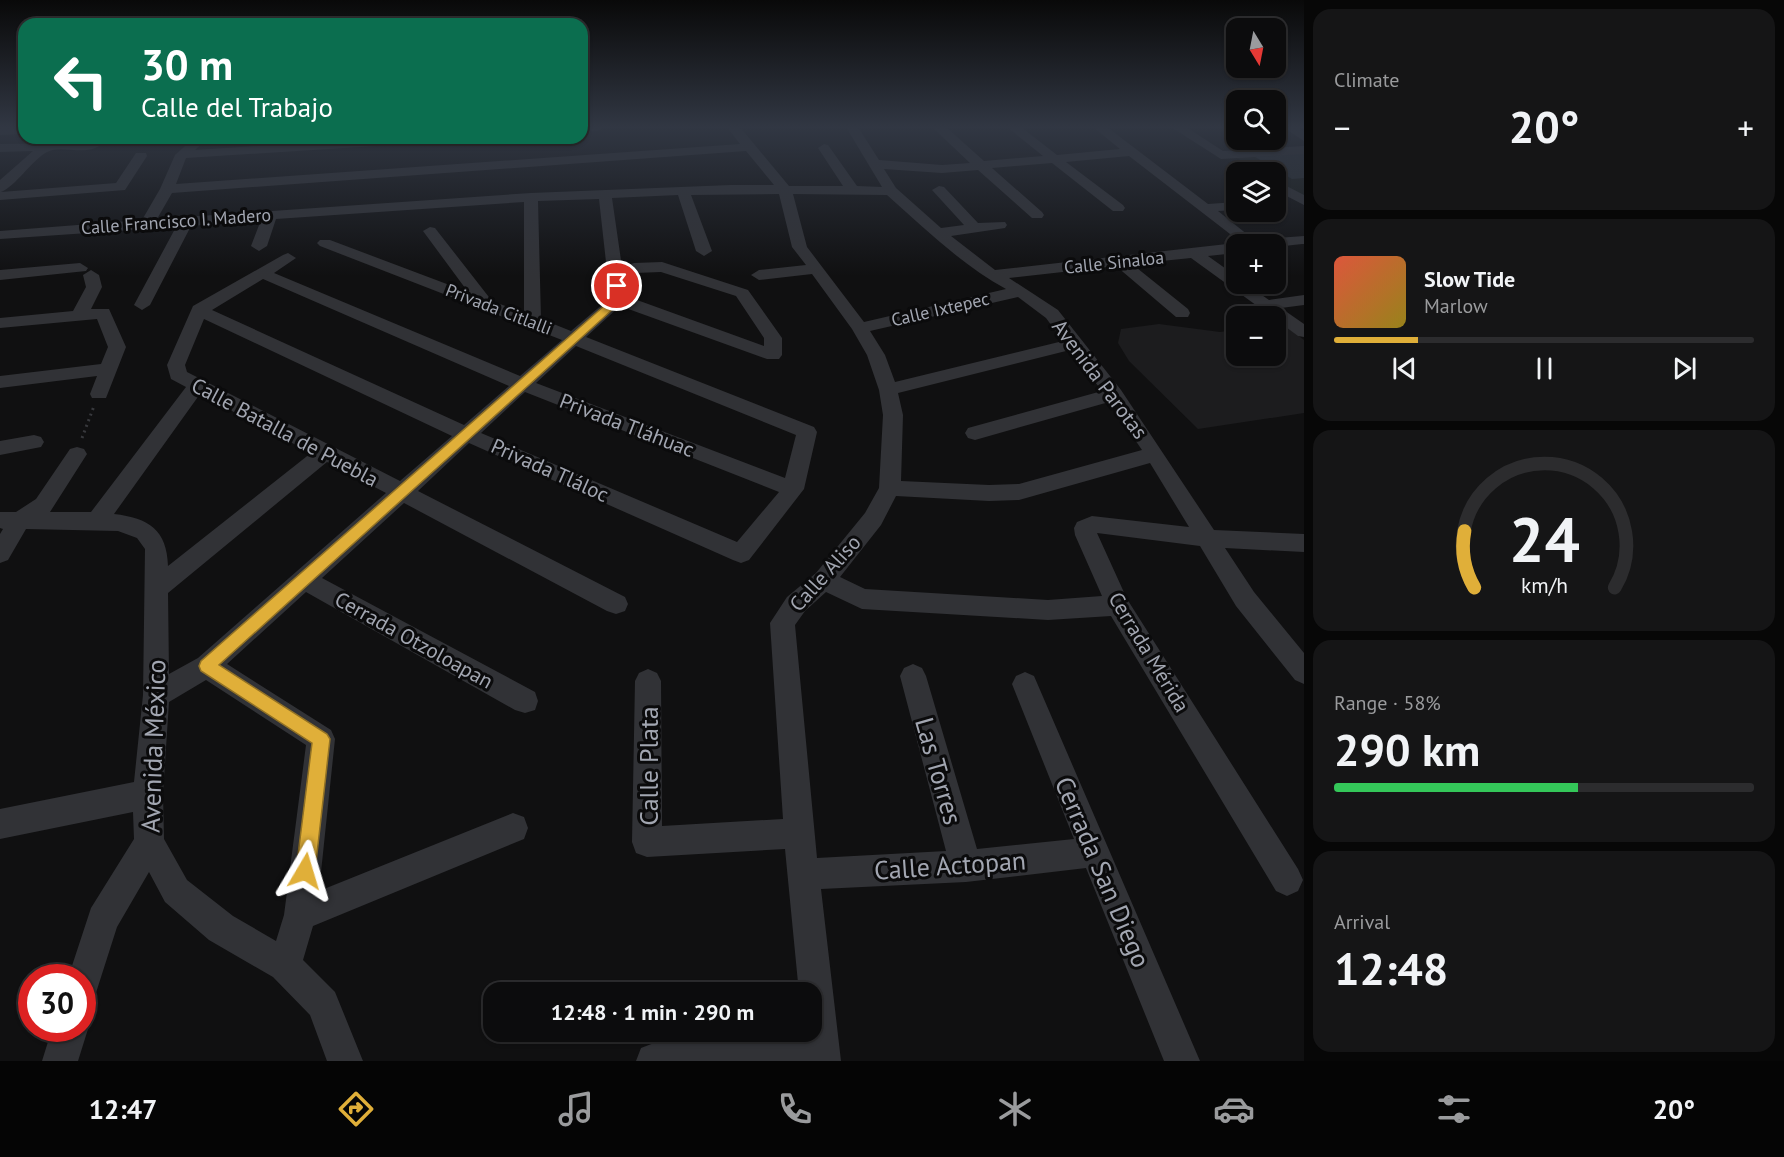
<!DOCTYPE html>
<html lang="en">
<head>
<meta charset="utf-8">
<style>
  :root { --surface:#0c0c0d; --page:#151516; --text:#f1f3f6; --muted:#9a9b9d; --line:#2c2c2e; --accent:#e0af39 }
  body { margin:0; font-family:"PT Sans",sans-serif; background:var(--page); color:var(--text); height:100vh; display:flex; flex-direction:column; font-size:22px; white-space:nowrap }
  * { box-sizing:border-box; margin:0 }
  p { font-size:20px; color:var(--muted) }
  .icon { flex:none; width:33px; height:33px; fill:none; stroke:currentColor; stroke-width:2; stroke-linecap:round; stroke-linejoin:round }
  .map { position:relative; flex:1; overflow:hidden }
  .panel { display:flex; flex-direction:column; gap:9px; padding:9px; background:#070707; width:480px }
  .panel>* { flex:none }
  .banner { position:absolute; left:18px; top:18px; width:570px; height:126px; border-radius:18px; box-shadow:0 2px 4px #0004,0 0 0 2px var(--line); background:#0b6e4f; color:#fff; overflow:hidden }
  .needle { width:39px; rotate:170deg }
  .buttons { position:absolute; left:1226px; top:18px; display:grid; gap:12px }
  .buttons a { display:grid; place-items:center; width:60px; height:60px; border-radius:12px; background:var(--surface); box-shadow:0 2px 4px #0004,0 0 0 2px var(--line); font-size:30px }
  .speed { position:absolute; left:18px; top:964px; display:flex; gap:12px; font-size:30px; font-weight:700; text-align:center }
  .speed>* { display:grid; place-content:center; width:78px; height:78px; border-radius:50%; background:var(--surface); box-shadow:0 2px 4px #0004,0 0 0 2px var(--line); line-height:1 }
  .speed .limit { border:9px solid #d22; background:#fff; color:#111 }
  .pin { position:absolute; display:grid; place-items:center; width:51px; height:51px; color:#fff; margin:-26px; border:3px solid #fff; border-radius:50%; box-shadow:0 2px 6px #0007 }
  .me { position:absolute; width:66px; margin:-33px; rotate:7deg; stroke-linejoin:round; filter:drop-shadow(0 0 4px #0008) }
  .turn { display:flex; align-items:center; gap:21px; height:126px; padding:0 24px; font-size:27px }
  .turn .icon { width:78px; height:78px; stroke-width:2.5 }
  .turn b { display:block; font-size:42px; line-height:51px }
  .big { font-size:45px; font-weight:600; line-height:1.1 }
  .panel .widget { flex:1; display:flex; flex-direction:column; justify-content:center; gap:9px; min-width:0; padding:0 21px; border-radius:18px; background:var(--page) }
  .panel .dial { align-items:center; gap:0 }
  .dial svg { height:156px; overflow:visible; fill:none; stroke:var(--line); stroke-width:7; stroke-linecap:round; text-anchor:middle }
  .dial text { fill:var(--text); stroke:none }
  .song { display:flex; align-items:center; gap:18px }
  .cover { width:72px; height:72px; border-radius:9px; background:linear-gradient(135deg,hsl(10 70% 55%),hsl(50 70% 35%)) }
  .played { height:6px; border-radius:3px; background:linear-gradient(90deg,var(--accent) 20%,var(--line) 20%) }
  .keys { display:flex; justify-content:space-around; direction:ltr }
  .heat { display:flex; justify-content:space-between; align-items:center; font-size:33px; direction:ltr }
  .charge { height:9px; border-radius:4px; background:linear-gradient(90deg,#34c759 58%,var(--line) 0) }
  .trip { position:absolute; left:483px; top:982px; width:339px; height:60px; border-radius:18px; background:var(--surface); box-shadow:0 2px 4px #0004,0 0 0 2px var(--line); font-weight:600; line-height:60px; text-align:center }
  .menu { display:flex; height:96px; justify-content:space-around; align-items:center; background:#050505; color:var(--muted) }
  .menu .icon { width:42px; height:42px }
  .menu .on { color:var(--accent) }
  .menu b { font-size:27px; color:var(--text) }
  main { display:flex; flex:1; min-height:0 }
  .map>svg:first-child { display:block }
  .built { fill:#1c1c1e }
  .green { fill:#171b18 }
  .water { fill:#282e33 }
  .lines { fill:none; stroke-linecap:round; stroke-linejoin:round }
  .path { stroke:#38393d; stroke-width:3; stroke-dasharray:2 4; stroke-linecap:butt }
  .minor { fill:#313236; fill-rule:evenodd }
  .route { fill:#e0af39; stroke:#927225; stroke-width:1.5 }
  .labels { text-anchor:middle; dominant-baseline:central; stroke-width:6; stroke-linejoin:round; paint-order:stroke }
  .far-street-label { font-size:18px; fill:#a2a6b1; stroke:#0b0b0c }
  .street-label { font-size:21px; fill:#a2a6b1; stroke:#0b0b0c }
  .near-street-label { font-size:26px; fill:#a2a6b1; stroke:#0b0b0c }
</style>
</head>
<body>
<main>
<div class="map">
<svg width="1304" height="1061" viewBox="0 0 1304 1061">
  <rect width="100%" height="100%" fill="#101011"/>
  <path class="built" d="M1159,324L1220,332L1236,330V356H1275V325L1283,324L1304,340V413L1198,429L1129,361L1118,343L1121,329Z"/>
  <path class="green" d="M1304,150V198L1275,181V172H1261L1235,157Z"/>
  <path class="water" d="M1304,151V178L1292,179L1252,155Z"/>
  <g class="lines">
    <path class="path" d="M82,438L94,406"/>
    <path class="minor" d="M0,127H24V134L0,135Z
      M582,127H604L598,131L582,132Z
      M727,127H740L789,186H843L818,148L824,144L828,145L857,186L882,187L846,127H858L879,160L942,165L970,163L932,127H946L984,161L1043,156L1007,127H1021L1057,155L1120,149L1093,127H1107L1208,204L1236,202V210L1218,211L1258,243L1265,239L1304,236V244H1302L1275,247V244H1243L1129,156L1066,162L1123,205L1125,208L1123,211H1113L1052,163L992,168L1042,212L1044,215L1042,218H1032L978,170L942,173L884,169L896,188L941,228L964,225L932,190L939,186L944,187L978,223L1005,222L1007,225L1005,228L951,236L995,270L1236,243L1240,244H1236V253L1208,256L1236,276V284H1246L1269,300L1304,295V305L1281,308L1304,324V337L1298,336L1275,319V316H1271L1191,258L1132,264L1188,309L1190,313L1188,317H1176L1116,266L1009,278L1058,310L1121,390L1214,530L1304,534V552L1225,548L1254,592L1304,653V684L1295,680L1236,606L1200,546L1097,533L1127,599L1298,869L1303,880L1298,891L1287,896L1276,891L1111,616L1048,620L862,609L826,592L805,611L795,625L817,858L946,851L900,676L904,668L913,664L922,668L926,676L977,849L1074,839L1012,684L1016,676L1025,672L1034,676L1200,1061H1164L1086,868L966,882L821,889L841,1061H636L641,1048L654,1043L812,1032V993H799L785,849L647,857L636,853L632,842L635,681L639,673L648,669L657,673L661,681L662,826L783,819L770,623L787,597L816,573L865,513L879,488L883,415L879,390L867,355L852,329L812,274L759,280L751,275L759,270L806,265L792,247L779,194L691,195L712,251L704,256L696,251L678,195L612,198L622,267L634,263L662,262L748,290L782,338V355L779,359H767L620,306L586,337L814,427L817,432L804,489L749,560L741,563L733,560L469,443L418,491L625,597L628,604L625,611L616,614L607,611L404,503L322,578L535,692L538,701L535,710L525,713L515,710L306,592L227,664L331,730L335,739L319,891L513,813L524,817L528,828L524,839L313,926L303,960L335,992L363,1061H327L310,1015L273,977L209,940L165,902L149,872L117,927L94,999L82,1004V978H68L91,908L134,839L133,812L0,839V809L134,782L143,695L145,549L137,538L118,531L26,529L8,560L0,563V534L3,529L0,528V512H16L36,499L70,449L77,447L84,449L87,454L50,512H91L186,387L171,379L167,365L193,306L283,255L288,253L296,258L274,273L520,376L562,340L320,246L317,243L320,240H330L468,292L423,231L430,227L435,228L492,301L524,313V202L276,219L267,246L259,251L251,246L261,220L191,226L150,305L142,310L134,305L176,227L0,239V231L142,220L160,189L175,155L194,138H208L195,150L382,138H444L438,142L186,158L176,184L740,144ZM746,151L774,185H731L531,193L157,219L172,193ZM793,194L887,195C925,229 962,265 1006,289L864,322L807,247ZM599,199L610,298L571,331L541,319L538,201ZM661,272L736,296L764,338V346L626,296L623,276L635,273ZM263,279L509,386L464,425L212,310ZM1018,297L1046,318L1063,341L895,382L885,355L870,331ZM204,319L452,436L400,481L187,372L185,365ZM576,346L796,435L785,478L536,383ZM1070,350L1102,391L968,428L965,433L968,438L975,440L1109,402L1142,450L1019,484L989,485L901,481L903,415L898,393ZM525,392L779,492L737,542L481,433ZM200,394L311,453L168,566C167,530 149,518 114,514ZM327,462L386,493L198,658L169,674L168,593ZM1150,463L1189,527L1092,516L1077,522L1074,528L1075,535L1102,596L1048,600L865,589L840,577L881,525L896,496L989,501L1019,500ZM206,680L306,745L284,915L276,941L233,916L187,880L164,839L163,794L169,702Z
      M1171,127H1186L1223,151L1304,146V154L1221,159Z
      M1227,127H1236V133Z
      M1283,127H1298L1304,132V141Z
      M95,138H108C90,161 65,143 47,152C31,161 16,186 1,192L116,183L136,153H146L147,156L125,190L0,200V180L33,151L0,152V144L82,143Z
      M1275,180L1304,195V205L1275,190Z
      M80,263L88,268L86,271L0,280V270Z
      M91,270L99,275L102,287L91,309H109L126,347L106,398H92L90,394L97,376L0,388V376L101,364L108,347L97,319L0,328V318L73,311L86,287L83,275Z
      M34,435L41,437L44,442L41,447L0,455V441Z
      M82,1016L88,1029L78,1061H42L52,1029H82Z"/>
  </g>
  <linearGradient id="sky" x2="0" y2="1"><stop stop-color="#090909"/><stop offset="0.46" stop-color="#313743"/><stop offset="1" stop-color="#313743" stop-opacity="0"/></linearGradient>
  <rect width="1304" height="276" fill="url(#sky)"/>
  <path class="route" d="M617,283L622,286V301L219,665L327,734L330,739L315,871L312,878L305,880L298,878L296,871L312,743L201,671L199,666L201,661L613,298L612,286Z"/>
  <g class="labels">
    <g class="far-street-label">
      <text transform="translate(176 221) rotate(-4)">Calle Francisco I. Madero</text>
      <text transform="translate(1114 262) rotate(-6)">Calle Sinaloa</text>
      <text transform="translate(499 309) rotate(21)">Privada Citlalli</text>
      <text transform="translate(940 309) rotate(-13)">Calle Ixtepec</text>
    </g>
    <g class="street-label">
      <text transform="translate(1100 379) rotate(53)">Avenida Parotas</text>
      <text transform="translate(627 425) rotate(21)">Privada Tláhuac</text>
      <text transform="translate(285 432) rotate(28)">Calle Batalla de Puebla</text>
      <text transform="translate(550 470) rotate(24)">Privada Tláloc</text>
      <text transform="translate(825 573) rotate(-48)">Calle Aliso</text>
      <text transform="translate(414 640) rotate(29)">Cerrada Otzoloapan</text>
      <text transform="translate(1149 652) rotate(59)">Cerrada Mérida</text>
    </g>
    <g class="near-street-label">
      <text transform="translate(153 746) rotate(-88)">Avenida México</text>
      <text transform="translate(648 766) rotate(-90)">Calle Plata</text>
      <text transform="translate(939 771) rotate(74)">Las Torres</text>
      <text transform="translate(950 865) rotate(-4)">Calle Actopan</text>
      <text transform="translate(1103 872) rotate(67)">Cerrada San Diego</text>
    </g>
  </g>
</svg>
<div class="buttons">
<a><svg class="needle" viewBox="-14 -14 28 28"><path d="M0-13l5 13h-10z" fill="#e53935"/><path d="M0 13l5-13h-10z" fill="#9a9b9d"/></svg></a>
<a><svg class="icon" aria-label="search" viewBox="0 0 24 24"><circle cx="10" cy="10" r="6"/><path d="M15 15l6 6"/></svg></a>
<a><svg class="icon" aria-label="layers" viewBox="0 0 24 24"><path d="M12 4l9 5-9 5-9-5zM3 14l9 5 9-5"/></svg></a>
<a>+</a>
<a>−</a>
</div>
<div class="speed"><div class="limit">30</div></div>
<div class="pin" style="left:617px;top:286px;background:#d93025"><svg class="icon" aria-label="arrive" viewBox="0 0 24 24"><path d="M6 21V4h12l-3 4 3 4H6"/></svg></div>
<svg class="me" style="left:305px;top:871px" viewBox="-20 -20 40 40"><path d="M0-17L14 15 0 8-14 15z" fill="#e0af39" stroke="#fff" stroke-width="4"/></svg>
<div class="trip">12:48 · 1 min · 290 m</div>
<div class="banner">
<div class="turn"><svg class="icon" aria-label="left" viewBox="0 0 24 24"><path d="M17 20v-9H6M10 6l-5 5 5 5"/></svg><div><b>30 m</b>Calle del Trabajo</div></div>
</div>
</div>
<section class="panel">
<div class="widget"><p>Climate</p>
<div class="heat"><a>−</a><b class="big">20°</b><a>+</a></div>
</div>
<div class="widget">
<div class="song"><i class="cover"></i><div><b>Slow Tide</b><p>Marlow</p></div></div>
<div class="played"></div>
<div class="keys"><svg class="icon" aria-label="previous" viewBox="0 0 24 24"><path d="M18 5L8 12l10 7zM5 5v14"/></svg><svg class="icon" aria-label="pause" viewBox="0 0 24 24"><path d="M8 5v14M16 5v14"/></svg><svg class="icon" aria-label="next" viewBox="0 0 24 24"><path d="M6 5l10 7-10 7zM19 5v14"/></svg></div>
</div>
<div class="widget dial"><svg viewBox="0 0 100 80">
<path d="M14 69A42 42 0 1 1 86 69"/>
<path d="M14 69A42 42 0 0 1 9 40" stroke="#e0af39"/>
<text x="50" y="56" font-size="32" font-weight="700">24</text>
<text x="50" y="72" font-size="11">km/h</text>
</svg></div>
<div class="widget"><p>Range · 58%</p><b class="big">290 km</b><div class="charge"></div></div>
<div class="widget"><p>Arrival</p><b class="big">12:48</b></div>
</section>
</main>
<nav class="menu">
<b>12:47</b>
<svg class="icon on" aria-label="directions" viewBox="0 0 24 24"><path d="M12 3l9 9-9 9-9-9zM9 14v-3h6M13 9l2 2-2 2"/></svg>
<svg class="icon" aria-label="music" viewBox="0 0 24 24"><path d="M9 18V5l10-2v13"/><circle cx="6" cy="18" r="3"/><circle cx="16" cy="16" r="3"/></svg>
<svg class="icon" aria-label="phone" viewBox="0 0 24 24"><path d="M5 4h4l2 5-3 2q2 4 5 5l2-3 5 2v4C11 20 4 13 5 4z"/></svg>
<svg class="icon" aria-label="climate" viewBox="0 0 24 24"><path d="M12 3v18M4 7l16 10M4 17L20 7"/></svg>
<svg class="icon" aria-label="car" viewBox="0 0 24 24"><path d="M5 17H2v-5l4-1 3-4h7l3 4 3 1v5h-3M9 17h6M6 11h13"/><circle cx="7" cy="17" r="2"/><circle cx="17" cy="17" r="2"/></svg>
<svg class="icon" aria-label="filters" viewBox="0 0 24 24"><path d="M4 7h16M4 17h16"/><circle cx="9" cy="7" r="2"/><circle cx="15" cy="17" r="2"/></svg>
<b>20°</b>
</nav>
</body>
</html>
